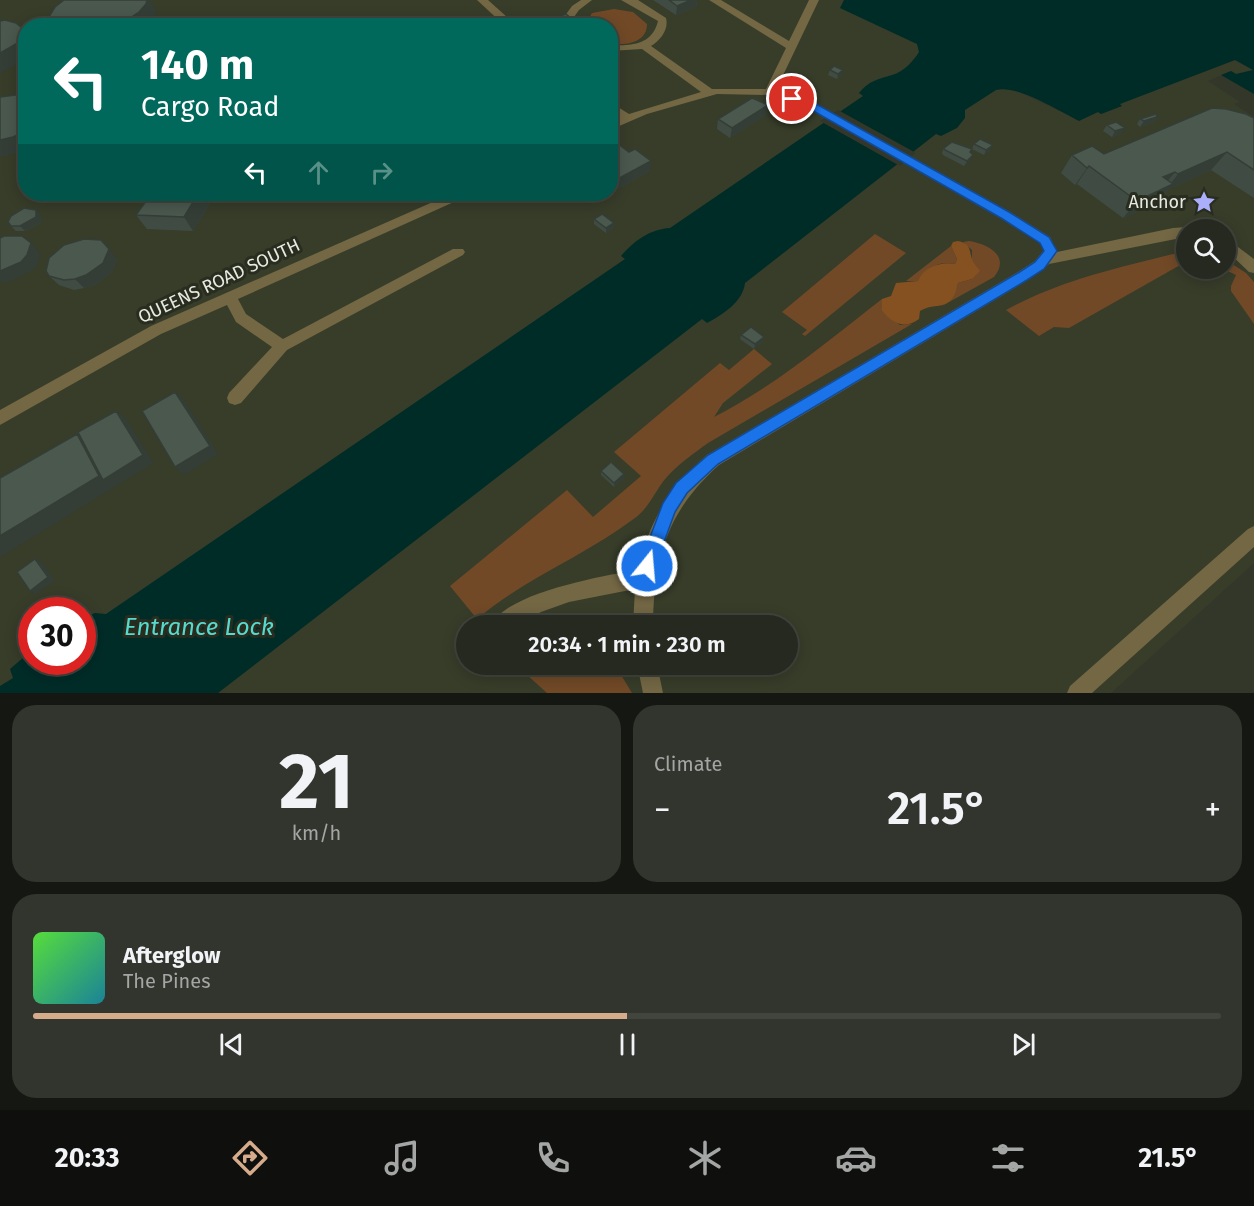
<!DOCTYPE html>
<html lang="en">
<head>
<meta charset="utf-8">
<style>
  :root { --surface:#262920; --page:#32352d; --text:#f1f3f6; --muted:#a4a6a5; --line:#42453e; --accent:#d6ab8b }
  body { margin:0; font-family:"Fira Sans",sans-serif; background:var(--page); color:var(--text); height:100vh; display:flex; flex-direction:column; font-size:22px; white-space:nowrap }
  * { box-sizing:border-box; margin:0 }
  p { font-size:20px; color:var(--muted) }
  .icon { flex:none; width:33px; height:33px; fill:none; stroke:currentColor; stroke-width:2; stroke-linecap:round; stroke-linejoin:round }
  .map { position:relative; height:693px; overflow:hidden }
  .panel { display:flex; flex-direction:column; gap:12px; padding:12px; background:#151712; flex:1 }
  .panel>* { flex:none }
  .banner { position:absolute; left:18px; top:18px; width:600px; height:183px; border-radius:24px; box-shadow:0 3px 15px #0003,0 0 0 2px var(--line); background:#00695c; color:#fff; overflow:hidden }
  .controls { position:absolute; left:1176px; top:219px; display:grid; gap:12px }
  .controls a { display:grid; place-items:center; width:60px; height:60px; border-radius:50%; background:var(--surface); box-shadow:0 3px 15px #0003,0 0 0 2px var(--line); font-size:30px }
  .speed { position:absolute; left:18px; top:597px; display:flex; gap:12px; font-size:30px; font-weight:700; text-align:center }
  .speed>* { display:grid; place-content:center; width:78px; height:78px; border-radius:50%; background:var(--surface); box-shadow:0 3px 15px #0003,0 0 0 2px var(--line); line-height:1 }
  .speed .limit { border:9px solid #d22; background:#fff; color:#111 }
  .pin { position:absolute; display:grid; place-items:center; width:51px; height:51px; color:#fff; margin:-26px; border:3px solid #fff; border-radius:50%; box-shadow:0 2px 6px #0007 }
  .me { position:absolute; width:66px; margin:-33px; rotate:17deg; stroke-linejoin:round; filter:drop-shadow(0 0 4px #0008) }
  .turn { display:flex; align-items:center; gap:21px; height:126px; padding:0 24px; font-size:27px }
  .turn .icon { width:78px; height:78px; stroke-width:2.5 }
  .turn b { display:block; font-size:42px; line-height:51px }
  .lanes { display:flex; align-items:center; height:57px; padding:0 24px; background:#0003; justify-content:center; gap:30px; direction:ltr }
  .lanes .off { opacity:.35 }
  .big { font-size:45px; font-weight:600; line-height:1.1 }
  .panel .card { flex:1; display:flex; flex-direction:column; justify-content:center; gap:9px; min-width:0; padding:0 21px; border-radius:24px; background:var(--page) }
  .panel .dial { align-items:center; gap:0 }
  .dial b { font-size:78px; line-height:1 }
  .song { display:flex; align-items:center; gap:18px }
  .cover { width:72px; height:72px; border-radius:9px; background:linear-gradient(135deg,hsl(110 70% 55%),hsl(190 70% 35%)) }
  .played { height:6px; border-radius:3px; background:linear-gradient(90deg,var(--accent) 50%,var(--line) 50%) }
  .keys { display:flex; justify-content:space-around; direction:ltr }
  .heat { display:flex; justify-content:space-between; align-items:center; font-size:33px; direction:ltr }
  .panel .tiles { flex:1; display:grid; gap:12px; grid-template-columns:1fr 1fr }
  .card:last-child { grid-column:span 2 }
  .trip { position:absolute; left:456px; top:615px; width:342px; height:60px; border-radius:30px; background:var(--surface); box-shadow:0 3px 15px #0003,0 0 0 2px var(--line); font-weight:600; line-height:60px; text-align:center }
  .tabs { display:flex; height:96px; justify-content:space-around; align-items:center; background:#0f100d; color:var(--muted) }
  .tabs .icon { width:42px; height:42px }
  .tabs .active { color:var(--accent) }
  .tabs b { font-size:27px; color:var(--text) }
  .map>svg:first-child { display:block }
  .built { fill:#373d29; fill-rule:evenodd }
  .green { fill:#714927 }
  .forest { fill:#855121 }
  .water { fill:#002c28 }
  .pier { fill:#33372a }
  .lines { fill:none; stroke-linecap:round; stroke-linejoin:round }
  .minor { fill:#736744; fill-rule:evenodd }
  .wall { fill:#404c43 }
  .shaded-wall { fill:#343e37 }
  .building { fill:#4a584e; stroke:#343e37; stroke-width:1.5 }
  .route { fill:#1a73e8; stroke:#114b97; stroke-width:1.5 }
  .labels { text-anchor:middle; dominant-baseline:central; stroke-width:6; stroke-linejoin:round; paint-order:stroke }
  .poi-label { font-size:18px; fill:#e7eae1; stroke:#292d20; text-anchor:end }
  .street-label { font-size:18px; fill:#e7eae1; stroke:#292d20 }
  .near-water-label { font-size:24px; font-style:italic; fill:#55dbce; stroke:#292d20 }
</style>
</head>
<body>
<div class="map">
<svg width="1254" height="693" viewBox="0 0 1254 693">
  <rect width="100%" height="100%" fill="#33372a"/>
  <path class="built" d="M0,0H844L840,8L1079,120L1098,112L1102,114L1121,106L1119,104L1235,60L1254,70L1236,74L1231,71L1208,81L1240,102L1234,104L1254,117V563L1111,693H0ZM26,26H610V194H26ZM1186,230H1226V268H1186ZM32,610H82V662H32ZM466,626H788V664H466Z"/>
  <path class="green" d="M614,9L633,12L647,24C647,43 625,46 611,43L610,26L585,25L592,13Z
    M875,234L906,253L805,336L802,334L807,330L782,312Z
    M969,241C988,244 1011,256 994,277L942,306C950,300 956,293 958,283L972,279V250L963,242Z
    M951,246L957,259L955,264C940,260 926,268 918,281H906Z
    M1173,254H1180L1182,264L1069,328L1054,327L1039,336L1006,310C1059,281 1116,268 1173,254Z
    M1226,260L1246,273L1254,282V324L1231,291V286L1236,275L1223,269L1226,268Z
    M882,299V311L900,325L912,324L708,443C693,454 678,464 666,478C655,491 649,508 635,518C585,556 525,578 477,619L450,586L567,490L593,517L641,476L614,452L720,363L729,370L754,349L772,364L723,403L714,417C775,386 828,341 882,299Z
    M516,665H615L632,693H547Z"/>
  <path class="forest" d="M958,241C971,244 969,249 972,259C973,263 978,268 980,271L972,279L958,283C952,314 936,301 920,311L919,319C904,330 893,323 882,311V299L891,296L896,283L918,281C923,267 942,261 955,264L957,259L951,246L953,242Z"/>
  <path class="water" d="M844,0H1254V94L1221,75L1231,71L1236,74L1253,70L1235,60L1120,104L1122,106L1101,114L1098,112L1079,121C1059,111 1016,84 996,90L965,110V118L957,128L941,136L936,134L745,283C743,302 722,315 707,323L702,319L218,693H0V686L13,678L10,669L31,651L32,662H82L83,618L95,613L106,614L625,259L621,256C634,241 650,229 670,228L863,96L859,93C868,81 879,79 892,75C904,72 914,60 919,52L917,44L840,8Z"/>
  <path class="pier" d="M838,110L916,153L900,166L820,121Z"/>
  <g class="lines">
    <path class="minor" d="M477,0H488L517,26H505Z
      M581,0H592L579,10L574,17L578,26H568L564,17L572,6Z
      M621,0H638L666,18C669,29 661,40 651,46L712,89H766L786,48L709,0H721L789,41L809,0H819L776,90L818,105L1010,212L1050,237L1057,252L1173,228L1186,227L1191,230H1186V237L1049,264L1028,280L719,465C667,512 654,556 653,626H633L635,589L569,602L541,612L518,626H491C504,593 606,575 638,570C648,522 671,486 707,455L1018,272L1035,261L1044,250L1040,243L1000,218L810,109L769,95L717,94L647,114L610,130V122L620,118L610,111V102L629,114L701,92L642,49L610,51V45C632,46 652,45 658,21Z
      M451,194H467L465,197L238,299L246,314L283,339L453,249H463L465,252L463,255L287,350L241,403L235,405L229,403L227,398L229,393L272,347L236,322L227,305L161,334L0,425V410L151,326Z
      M1226,238L1254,259V273L1249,272L1226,250Z
      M1254,526V547L1092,693H1067L1070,686L1248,529Z
      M637,664H657L663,693H643Z"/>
  </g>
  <path class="wall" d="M653,0H697L696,7L676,15Z
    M830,70L842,75L837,79L828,75Z
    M768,105L766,115L730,138L717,129L718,119Z
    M1157,117L1154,122L1140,127L1137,124L1140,119Z
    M1254,118V198L1211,170L1169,189L1159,202L1123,218L1077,184L1075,185L1061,173L1072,155L1104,154Z
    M1107,125L1122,133L1112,137L1103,131Z
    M974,144L990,150L984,155L972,149L970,153L971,160L964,166L943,155L942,153L944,148L972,149Z
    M610,146L650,171L614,191L610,188Z
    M33,194H65L50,201H41Z
    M216,194L193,231L147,229L136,215Z
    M41,215V223L25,231H16L11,226Z
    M594,219L614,228L606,233L594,224Z
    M117,259L112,272L95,285L84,288L74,290L59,285L49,276Z
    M741,335L764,337L762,342L754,349L740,339Z
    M601,471L624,474V478L614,487L601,475Z"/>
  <path class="shaded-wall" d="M147,0H149L156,11L154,18L148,26H113Z
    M691,0H697L696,7L676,15L677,6Z
    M22,28L26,33V59L0,73V53Z
    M843,70L842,75L837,79L838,74Z
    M768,105L766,115L730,138L732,128Z
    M1157,117L1154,122L1140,127L1144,121Z
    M1125,128L1122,133L1112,137L1115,131Z
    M26,131V151L0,157V140Z
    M993,145L990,150L984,155L986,150Z
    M1227,152L1211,170L1169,189L1159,202L1123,218L1137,201L1168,187L1178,174Z
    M973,155L971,160L964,166L967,161Z
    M651,161L650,171L614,191V181Z
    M1089,166L1077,184L1075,185L1087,168Z
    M1175,172L1160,190L1163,177Z
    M51,194H65L50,201L46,196Z
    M198,194H216L193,231L184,217Z
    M36,210L41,215V223L25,231L20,226Z
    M614,223V228L606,233V228Z
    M31,243L40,253L37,265L31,271L4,284L0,280V271Z
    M109,249L117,259L112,272L95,285L84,288L75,279Z
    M764,337L762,342L754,349L755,344Z
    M175,392L184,400L218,454L184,475L175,467Z
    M116,411L126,419L153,463L0,557V536L77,434L92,446Z
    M624,474V478L614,487V483Z
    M35,559L41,562L55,580L36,594L30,591Z"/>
  <path class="building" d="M64,0H147L146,4L139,12L127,20L113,26H55L51,22L50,15L55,7Z
    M669,0H691L677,6Z
    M566,14L580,26H543L540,23Z
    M5,20L16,23L22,28L23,34L16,44L0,53V21Z
    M245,23L259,26H225Z
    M834,66L843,70L838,74L830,70Z
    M23,94H26V131L13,137L0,140V97Z
    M752,98L768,105L732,128L718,119Z
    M1212,108L1226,109L1246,114L1254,118V170L1227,152L1178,174L1175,172L1163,177L1173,184L1137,201L1089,166L1087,168L1072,155L1092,146L1104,154Z
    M1156,114L1157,117L1144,121L1140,119Z
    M1116,122L1125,128L1115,131L1107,125Z
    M980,139L993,145L986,150L974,144Z
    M952,142L972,149L970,152L973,155L967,161L945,150L944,148Z
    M617,143L629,152L635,149L651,161L614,181L610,179V146Z
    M34,194H51L46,196H36Z
    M151,194H198L184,217L136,215Z
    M24,208L36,210V217L20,226H11L8,222L11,216Z
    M602,214L614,223L606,228L594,219Z
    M4,236H22L31,243L27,255L21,262L0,271V238Z
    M84,239L101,240L109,249L103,263L86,275L75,279L64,280L49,276L46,271L49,258L64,245Z
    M751,327L764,337L755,344L741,335Z
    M175,392L210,446L175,467L142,411Z
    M116,411L143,455L103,480L78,432Z
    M77,434L99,476L0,536V478Z
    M611,462L624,474L614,483L601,471Z
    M35,559L48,577L30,591L17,572Z"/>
  <path class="route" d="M792,96L818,105L1009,212L1049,237L1057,251L1044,269L1027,280L718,464L687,493L675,512L653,572L647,574L641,572L639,566L663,503L676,483L708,455L1018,273L1035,262L1044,251L1040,243L1001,218L810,109L788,102L787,99Z"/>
  <defs>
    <g id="sight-bare" transform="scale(1.8)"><path d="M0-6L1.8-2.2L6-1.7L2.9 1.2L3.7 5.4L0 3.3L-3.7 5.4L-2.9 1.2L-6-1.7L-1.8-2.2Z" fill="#abaffb" stroke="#292d20" stroke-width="2.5" paint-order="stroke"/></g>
  </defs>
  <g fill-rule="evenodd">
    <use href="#sight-bare" x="1204" y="202"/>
  </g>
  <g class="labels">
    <g class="poi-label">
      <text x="1186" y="202">Anchor</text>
    </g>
    <g class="street-label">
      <text transform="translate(219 281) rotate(-25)">QUEENS ROAD SOUTH</text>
    </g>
    <g class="near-water-label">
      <text x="199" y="627">Entrance Lock</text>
    </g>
  </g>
</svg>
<div class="controls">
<a><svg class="icon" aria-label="search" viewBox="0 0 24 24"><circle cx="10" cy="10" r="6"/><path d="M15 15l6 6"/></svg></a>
</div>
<div class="speed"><div class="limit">30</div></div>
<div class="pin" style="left:792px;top:99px;background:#d93025"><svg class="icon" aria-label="arrive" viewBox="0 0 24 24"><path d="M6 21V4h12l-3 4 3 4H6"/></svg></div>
<svg class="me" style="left:647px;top:566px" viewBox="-20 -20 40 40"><circle r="17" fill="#1a73e8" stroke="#fff" stroke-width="3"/><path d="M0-11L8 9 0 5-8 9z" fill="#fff"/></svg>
<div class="trip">20:34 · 1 min · 230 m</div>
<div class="banner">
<div class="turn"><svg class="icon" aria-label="left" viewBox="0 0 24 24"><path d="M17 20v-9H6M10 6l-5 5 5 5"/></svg><div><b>140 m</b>Cargo Road</div></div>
<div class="lanes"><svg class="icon" aria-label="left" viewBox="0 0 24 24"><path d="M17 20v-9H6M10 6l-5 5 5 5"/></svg><svg class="icon off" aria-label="ahead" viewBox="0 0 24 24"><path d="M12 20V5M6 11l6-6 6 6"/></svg><svg class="icon off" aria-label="right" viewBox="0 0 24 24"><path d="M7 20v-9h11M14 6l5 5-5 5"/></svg></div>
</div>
</div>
<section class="panel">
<div class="tiles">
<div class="card dial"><b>21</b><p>km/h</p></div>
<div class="card"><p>Climate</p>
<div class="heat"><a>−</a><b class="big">21.5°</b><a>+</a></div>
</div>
<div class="card">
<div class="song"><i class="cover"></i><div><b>Afterglow</b><p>The Pines</p></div></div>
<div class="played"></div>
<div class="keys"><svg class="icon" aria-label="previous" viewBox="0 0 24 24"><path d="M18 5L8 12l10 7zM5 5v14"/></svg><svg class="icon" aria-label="pause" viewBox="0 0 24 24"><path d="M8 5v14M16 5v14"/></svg><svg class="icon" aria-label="next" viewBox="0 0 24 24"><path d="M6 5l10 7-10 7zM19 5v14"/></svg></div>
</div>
</div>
</section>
<nav class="tabs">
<b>20:33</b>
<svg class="icon active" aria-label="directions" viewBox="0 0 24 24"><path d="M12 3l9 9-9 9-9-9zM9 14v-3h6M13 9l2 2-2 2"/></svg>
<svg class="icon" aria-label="music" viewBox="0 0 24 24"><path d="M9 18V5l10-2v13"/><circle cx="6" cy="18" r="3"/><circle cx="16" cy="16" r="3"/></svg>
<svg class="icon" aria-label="phone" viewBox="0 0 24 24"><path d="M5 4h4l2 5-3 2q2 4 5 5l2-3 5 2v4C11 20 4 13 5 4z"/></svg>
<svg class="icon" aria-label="climate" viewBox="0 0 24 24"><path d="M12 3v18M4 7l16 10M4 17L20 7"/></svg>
<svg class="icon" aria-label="car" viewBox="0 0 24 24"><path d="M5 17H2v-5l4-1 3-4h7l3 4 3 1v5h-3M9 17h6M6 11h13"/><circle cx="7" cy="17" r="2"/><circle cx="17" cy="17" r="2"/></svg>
<svg class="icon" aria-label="filters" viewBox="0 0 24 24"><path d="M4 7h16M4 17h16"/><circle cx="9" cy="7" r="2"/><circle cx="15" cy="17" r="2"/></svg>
<b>21.5°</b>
</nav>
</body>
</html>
